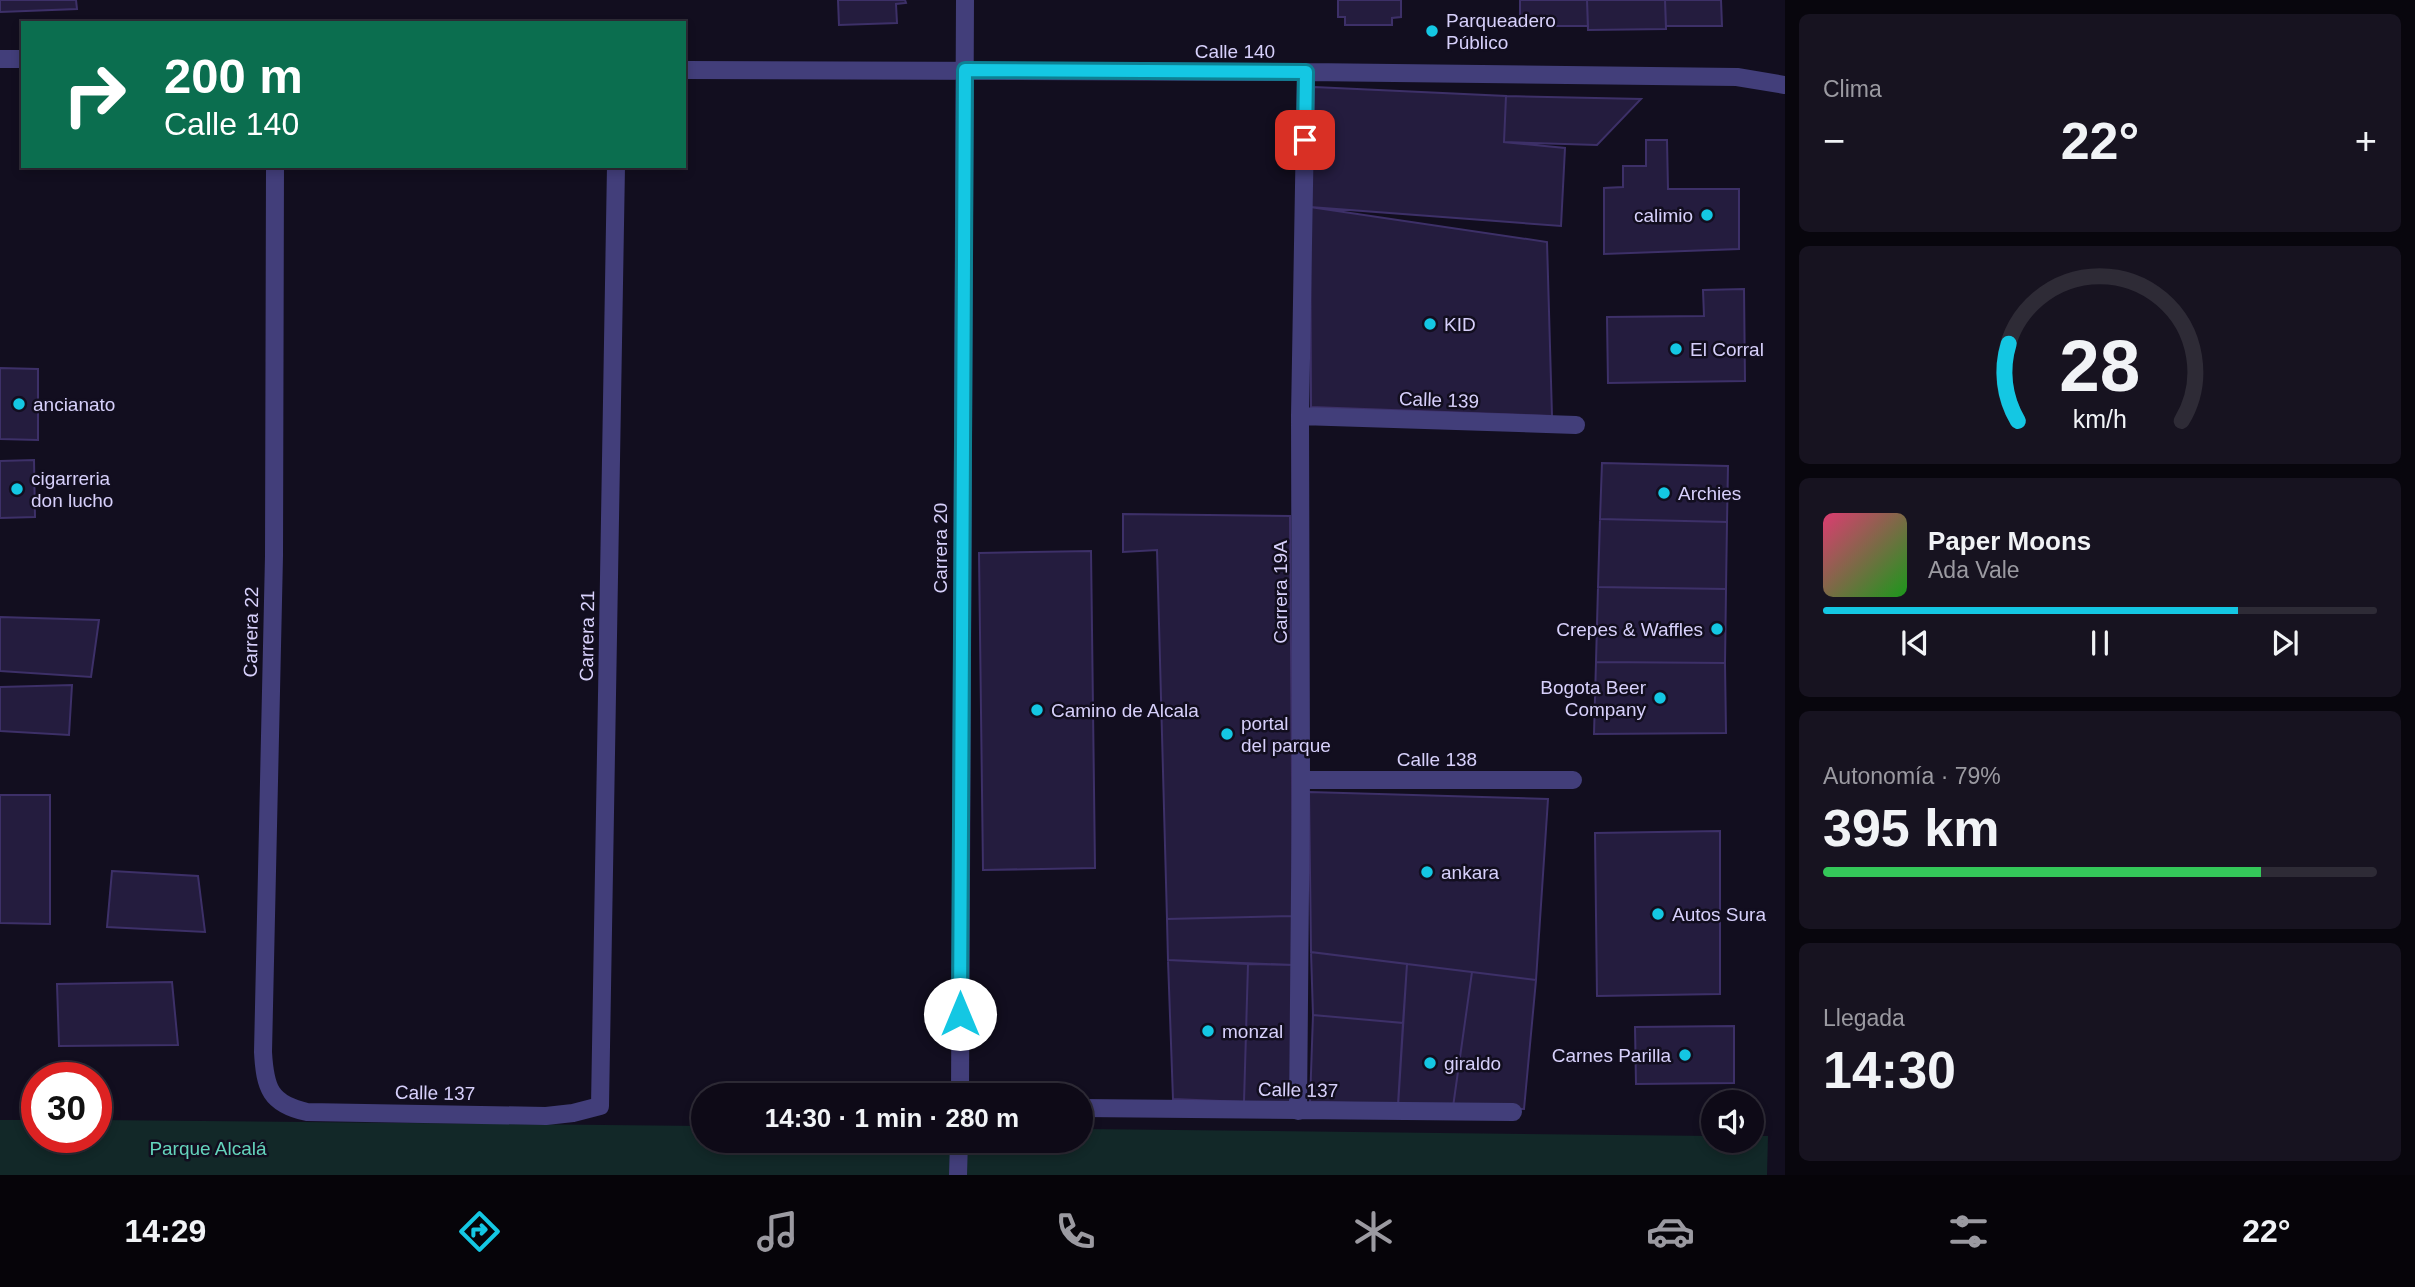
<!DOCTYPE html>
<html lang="es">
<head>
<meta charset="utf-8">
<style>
  :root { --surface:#0e0a17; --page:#171320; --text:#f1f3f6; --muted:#9b9aa1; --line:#2e2b36; --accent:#14c7e3 }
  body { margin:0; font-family:Arial,sans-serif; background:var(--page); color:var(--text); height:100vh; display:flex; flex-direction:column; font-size:26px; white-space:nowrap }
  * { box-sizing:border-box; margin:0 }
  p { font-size:23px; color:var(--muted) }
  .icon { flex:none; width:38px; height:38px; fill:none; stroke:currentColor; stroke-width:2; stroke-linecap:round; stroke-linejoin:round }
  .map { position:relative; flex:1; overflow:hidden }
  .side { display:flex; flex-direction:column; gap:14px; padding:14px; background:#08060d; width:630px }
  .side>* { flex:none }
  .guide { position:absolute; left:21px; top:21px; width:665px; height:147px; border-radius:0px; box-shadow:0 4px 10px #0003,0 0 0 2px var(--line); background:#0b6e4f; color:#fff; overflow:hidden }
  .tools { position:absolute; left:1701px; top:1090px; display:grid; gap:14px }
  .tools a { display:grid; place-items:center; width:63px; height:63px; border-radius:50%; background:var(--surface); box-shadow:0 4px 10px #0003,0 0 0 2px var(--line); font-size:35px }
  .speed { position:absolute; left:21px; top:1062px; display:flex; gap:14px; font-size:35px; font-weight:700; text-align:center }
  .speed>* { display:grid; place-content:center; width:91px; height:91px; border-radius:50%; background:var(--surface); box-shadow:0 4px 10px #0003,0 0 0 2px var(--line); line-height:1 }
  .speed .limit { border:10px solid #d22; background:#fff; color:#111 }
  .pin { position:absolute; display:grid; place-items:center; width:60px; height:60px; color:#fff; margin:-30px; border-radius:14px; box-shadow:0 4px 10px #0006 }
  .me { position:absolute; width:77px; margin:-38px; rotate:0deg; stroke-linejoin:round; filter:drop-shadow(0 0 5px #0008) }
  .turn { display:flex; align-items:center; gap:24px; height:147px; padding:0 28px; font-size:32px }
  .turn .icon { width:91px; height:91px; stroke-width:2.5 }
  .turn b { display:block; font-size:49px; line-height:60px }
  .big { font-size:52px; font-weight:600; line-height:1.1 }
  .side .card { flex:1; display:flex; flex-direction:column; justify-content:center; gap:10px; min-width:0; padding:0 24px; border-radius:10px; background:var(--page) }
  .side .dial { align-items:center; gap:0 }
  .dial svg { height:182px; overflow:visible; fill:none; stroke:var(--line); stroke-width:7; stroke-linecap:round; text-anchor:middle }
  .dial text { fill:var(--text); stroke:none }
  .song { display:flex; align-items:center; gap:21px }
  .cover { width:84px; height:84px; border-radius:10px; background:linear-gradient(135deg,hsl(340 70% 55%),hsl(120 70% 35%)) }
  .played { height:7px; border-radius:4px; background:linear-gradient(90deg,var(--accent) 75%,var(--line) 75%) }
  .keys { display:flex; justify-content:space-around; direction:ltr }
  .heat { display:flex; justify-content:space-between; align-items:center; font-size:38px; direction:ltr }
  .charge { height:10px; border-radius:5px; background:linear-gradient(90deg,#34c759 79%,var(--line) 0) }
  .trip { position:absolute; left:691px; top:1083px; width:402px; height:70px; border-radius:35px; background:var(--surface); box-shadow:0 4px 10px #0003,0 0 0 2px var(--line); font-weight:600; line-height:70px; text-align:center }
  .tabs { display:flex; height:112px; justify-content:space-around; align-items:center; background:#060409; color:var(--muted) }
  .tabs .icon { width:49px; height:49px }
  .tabs .current { color:var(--accent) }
  .tabs b { font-size:32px; color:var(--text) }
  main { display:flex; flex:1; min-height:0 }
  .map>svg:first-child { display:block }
  .green { fill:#122828 }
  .building { fill:#241c3e; stroke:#3d3068; stroke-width:2 }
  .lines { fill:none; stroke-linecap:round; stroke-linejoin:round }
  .minor { stroke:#423e7a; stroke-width:18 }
  .route-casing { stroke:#0d8194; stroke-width:18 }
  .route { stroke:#14c7e3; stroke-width:12 }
  .poi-dot { fill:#14c7e3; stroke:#120e1f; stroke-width:2.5 }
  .labels { text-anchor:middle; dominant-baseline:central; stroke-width:5; stroke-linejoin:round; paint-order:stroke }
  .poi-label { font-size:19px; fill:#d7d0fb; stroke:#120e1f; text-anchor:start }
  .street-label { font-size:19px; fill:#d7d0fb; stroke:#120e1f }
  .park-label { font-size:19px; fill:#64d4bc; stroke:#120e1f }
</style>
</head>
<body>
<main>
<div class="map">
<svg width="1785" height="1175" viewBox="0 0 1785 1175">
  <rect width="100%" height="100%" fill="#120e1f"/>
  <path class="green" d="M0,1120H37V1138H96V1120L703,1126L704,1141H1082V1129L1713,1136V1141H1752V1136H1768L1767,1175H0Z"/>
  <path class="building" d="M0,0H76L77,9L0,12Z
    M838,0H905L906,3L896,4L897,23L839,25Z
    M1338,0H1401V17L1392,18V25H1345V17H1338Z
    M1520,0H1587L1588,26H1520Z
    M1587,0H1665L1666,29L1588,30Z
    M1665,0H1721L1722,26H1666Z
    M1314,87L1506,96L1504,142L1565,148L1561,226L1310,207Z
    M1506,96L1641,99L1597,145L1504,142Z
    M1646,140H1667L1668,189H1739V249L1604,254V188L1623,187V166H1646Z
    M1310,207L1547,242L1552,416L1311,407Z
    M1744,289L1745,381L1608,383L1607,317L1704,316L1703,290Z
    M0,368L38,369V440L0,439Z
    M34,460L35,517L0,518V461Z
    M1602,463L1728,466L1727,522L1600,519Z
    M1123,514L1290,516L1293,916L1167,919L1157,550L1123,552Z
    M1600,519L1727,522L1726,589L1598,587Z
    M1091,551L1095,868L983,870L979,553Z
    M1598,587L1726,589L1725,663L1596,662Z
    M0,617L99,620L91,677L0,671Z
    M1596,662L1725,663L1726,733L1594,734Z
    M72,685L69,735L0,731V687Z
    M1309,792L1548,799L1536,980L1311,952Z
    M0,795H50V924L0,923Z
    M1720,831V994L1597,996L1595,833Z
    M112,871L198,876L205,932L107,927Z
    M1293,916L1294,965L1168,960L1167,919Z
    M1311,952L1407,964L1403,1023L1313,1015Z
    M1168,960L1248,964L1244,1102L1173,1099Z
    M1248,964L1294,965L1293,1106L1244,1102Z
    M1407,964L1472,972L1453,1107H1398Z
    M1472,972L1536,980L1524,1109L1453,1107Z
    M172,982L178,1045L59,1046L57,984Z
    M1313,1015L1403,1023L1398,1104L1310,1102Z
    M1734,1026V1083L1636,1084L1635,1027Z"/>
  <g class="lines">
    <path class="minor" d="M0,59H23
      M684,70L1306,72L1737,77L1785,85
      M275,166L274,556L263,1052C265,1088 270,1104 307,1112L546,1116L573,1113L600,1106L616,166
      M1300,416L1576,425
      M1301,780H1573
      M960,1096L965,0
      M1082,1108L1513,1112
      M1298,1111L1301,780L1300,416L1306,72
      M958,1175L959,1141"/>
  </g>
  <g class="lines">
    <g class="route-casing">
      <path id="route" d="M960,1014L965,70L1306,72L1305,140"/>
    </g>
    <use href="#route" class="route"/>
  </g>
  <g class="poi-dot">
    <circle cx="1432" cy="31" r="7"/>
    <circle cx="1707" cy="215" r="7"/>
    <circle cx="1430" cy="324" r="7"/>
    <circle cx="1676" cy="349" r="7"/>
    <circle cx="19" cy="404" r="7"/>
    <circle cx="17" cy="489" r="7"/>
    <circle cx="1664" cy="493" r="7"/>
    <circle cx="1717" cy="629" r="7"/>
    <circle cx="1660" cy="698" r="7"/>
    <circle cx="1037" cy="710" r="7"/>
    <circle cx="1227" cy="734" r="7"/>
    <circle cx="1427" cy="872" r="7"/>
    <circle cx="1658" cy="914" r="7"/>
    <circle cx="1208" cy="1031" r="7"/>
    <circle cx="1685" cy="1055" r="7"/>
    <circle cx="1430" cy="1063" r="7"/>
  </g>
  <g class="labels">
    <g class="poi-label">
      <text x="1446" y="20">Parqueadero<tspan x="1446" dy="22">Público</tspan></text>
      <text x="1693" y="215" text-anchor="end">calimio</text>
      <text x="1444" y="324">KID</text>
      <text x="1690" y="349">El Corral</text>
      <text x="33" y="404">ancianato</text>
      <text x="31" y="478">cigarreria<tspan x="31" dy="22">don lucho</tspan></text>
      <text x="1678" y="493">Archies</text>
      <text x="1703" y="629" text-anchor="end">Crepes &amp; Waffles</text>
      <text x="1646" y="687" text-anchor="end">Bogota Beer<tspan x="1646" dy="22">Company</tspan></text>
      <text x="1051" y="710">Camino de Alcala</text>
      <text x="1241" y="723">portal<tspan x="1241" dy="22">del parque</tspan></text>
      <text x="1441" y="872">ankara</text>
      <text x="1672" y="914">Autos Sura</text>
      <text x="1222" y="1031">monzal</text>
      <text x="1671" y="1055" text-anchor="end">Carnes Parilla</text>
      <text x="1444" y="1063">giraldo</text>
    </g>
    <g class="street-label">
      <text x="1235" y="51">Calle 140</text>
      <text transform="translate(1439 400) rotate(2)">Calle 139</text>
      <text transform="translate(940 548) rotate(-90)">Carrera 20</text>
      <text transform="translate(1280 592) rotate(-90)">Carrera 19A</text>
      <text transform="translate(251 632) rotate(-89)">Carrera 22</text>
      <text transform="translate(587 636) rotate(-89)">Carrera 21</text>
      <text x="1437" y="759">Calle 138</text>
      <text transform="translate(1298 1090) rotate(1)">Calle 137</text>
      <text transform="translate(435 1093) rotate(1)">Calle 137</text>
    </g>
    <g class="park-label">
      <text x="208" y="1148">Parque Alcalá</text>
    </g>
  </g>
</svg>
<div class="tools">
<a><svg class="icon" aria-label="sound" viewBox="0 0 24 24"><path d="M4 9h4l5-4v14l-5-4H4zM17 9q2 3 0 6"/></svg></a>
</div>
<div class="speed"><div class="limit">30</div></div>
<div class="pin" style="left:1305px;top:140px;background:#d93025"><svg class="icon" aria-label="arrive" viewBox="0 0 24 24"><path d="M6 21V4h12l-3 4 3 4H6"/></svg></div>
<svg class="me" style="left:960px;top:1014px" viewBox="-20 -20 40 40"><circle r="19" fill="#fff"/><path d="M0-13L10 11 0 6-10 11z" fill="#14c7e3"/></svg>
<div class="trip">14:30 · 1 min · 280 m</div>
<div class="guide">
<div class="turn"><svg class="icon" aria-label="right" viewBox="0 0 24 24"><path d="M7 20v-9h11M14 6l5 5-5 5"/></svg><div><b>200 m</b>Calle 140</div></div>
</div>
</div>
<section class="side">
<div class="card"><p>Clima</p>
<div class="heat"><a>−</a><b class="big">22°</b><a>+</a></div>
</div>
<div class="card dial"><svg viewBox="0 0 100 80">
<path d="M14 69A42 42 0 1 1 86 69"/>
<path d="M14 69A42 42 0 0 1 10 35" stroke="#14c7e3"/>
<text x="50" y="56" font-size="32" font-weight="700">28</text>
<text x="50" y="72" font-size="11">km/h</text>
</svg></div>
<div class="card">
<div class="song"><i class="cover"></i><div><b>Paper Moons</b><p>Ada Vale</p></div></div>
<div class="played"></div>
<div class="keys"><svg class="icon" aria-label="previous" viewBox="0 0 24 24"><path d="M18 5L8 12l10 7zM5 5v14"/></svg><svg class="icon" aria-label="pause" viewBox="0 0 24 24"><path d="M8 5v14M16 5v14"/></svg><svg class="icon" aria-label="next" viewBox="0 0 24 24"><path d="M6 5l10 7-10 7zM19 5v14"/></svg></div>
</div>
<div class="card"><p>Autonomía · 79%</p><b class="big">395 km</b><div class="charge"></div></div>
<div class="card"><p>Llegada</p><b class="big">14:30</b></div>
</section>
</main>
<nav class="tabs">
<b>14:29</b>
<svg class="icon current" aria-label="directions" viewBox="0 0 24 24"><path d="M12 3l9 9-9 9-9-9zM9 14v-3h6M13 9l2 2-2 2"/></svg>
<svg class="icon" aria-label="music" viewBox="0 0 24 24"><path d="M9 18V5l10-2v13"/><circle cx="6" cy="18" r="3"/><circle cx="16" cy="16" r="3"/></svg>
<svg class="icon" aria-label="phone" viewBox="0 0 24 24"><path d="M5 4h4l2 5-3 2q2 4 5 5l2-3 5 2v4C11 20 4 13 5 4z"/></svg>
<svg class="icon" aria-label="climate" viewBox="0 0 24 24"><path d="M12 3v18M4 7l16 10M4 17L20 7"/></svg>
<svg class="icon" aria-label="car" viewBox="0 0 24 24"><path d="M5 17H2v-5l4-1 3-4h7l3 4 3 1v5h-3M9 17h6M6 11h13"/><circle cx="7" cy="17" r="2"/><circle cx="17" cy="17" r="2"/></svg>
<svg class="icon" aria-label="filters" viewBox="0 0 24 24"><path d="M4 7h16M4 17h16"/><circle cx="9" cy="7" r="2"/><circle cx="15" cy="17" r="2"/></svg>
<b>22°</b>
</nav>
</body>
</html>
